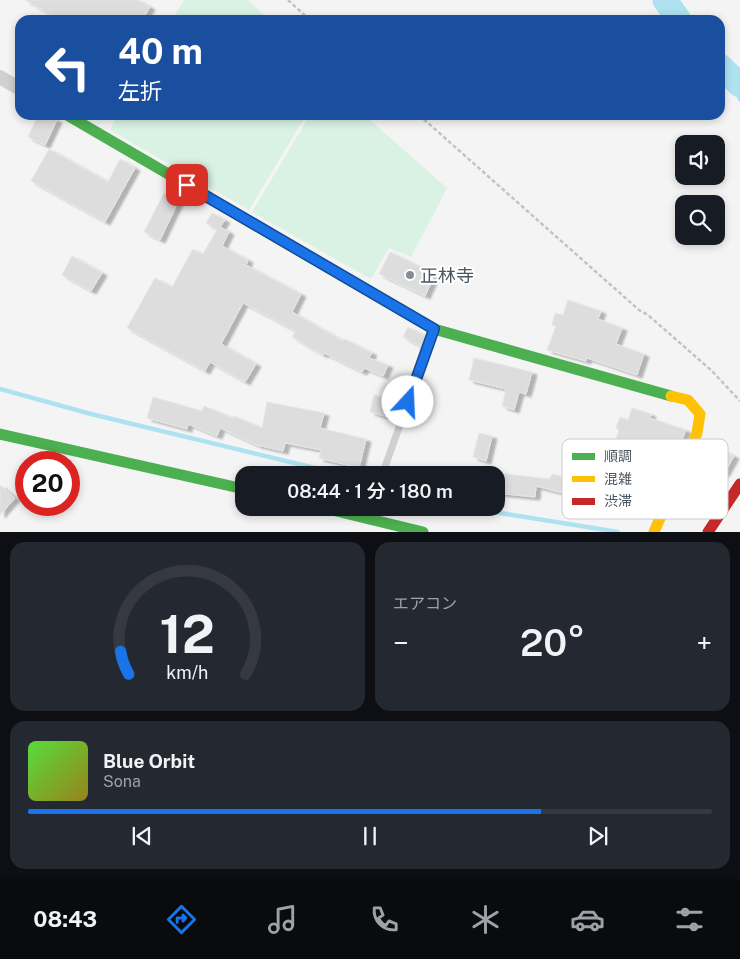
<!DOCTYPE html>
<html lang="ja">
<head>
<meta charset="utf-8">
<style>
  :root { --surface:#171b24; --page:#242831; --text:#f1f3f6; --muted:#9ea1a6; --line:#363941; --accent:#1a73e8 }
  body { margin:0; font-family:"Public Sans","Noto Sans JP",sans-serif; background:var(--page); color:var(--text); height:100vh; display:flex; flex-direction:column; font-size:19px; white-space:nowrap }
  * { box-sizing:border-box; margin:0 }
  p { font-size:16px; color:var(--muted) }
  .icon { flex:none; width:28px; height:28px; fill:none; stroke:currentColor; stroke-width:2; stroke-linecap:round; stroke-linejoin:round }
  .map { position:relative; height:532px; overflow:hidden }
  .panel { display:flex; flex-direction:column; gap:10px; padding:10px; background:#0d0f14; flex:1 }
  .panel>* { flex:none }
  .guide { position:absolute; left:15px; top:15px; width:710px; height:105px; border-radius:15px; box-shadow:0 2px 8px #0003; background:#1a4fa0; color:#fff; overflow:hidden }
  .buttons { position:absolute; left:675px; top:135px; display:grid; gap:10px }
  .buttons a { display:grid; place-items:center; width:50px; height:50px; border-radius:10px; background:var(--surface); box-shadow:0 2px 8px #0003; font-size:25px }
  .speed { position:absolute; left:15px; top:451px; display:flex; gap:10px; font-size:25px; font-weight:700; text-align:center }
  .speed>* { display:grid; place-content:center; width:65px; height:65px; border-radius:50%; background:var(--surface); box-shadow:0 2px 8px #0003; line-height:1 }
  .speed .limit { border:8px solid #d22; background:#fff; color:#111 }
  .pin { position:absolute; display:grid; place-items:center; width:42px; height:42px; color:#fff; margin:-21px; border-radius:10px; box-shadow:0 2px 8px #0006 }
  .me { position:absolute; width:55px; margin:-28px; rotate:20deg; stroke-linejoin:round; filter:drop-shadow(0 0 4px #0008) }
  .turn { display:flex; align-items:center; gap:18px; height:105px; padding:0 20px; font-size:22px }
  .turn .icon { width:65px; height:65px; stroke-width:2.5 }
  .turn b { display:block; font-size:35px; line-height:42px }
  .big { font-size:38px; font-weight:600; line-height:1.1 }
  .panel .tile { flex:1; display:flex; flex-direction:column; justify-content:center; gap:8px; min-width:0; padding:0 18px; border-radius:15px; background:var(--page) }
  .panel .dial { align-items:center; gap:0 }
  .dial svg { height:130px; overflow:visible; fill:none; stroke:var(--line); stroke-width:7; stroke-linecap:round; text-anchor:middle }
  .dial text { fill:var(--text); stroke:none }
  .song { display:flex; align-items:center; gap:15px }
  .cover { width:60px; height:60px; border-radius:8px; background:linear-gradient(135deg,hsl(110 70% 55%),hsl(50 70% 35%)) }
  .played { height:5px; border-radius:2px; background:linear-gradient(90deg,var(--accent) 75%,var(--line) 75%) }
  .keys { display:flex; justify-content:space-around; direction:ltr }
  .heat { display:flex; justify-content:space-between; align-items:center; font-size:28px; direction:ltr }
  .panel .tiles { flex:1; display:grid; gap:10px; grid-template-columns:1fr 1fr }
  .tile:last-child { grid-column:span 2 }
  .trip { position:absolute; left:235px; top:466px; width:270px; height:50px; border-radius:15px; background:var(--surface); box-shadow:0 2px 8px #0003; font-weight:600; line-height:50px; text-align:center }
  .tab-bar { display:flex; height:80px; justify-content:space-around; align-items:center; background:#090b0e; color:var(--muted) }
  .tab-bar .icon { width:35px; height:35px }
  .tab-bar .current { color:var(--accent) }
  .tab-bar b { font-size:22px; color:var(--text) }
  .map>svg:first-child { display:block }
  .green { fill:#d9f2e3 }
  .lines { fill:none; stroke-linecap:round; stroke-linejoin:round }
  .stream { stroke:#aee2f0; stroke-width:4.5 }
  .river { stroke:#aee2f0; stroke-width:25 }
  .building { fill:#ddddde; stroke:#e5e6e7; filter:url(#shadow) }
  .path { stroke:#bcc7c4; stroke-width:2.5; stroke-dasharray:4 2.5; stroke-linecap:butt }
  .lane { stroke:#ced0d2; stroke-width:7 }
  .street { stroke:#ced0d2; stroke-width:14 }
  .fast { stroke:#4caf50; stroke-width:11 }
  .slow { stroke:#ffc107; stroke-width:11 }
  .jam { stroke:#c62828; stroke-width:11 }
  .route-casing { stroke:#114b97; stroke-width:12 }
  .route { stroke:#1a73e8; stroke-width:9 }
  .poi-dot { fill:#868d94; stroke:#fff; stroke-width:2 }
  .labels { text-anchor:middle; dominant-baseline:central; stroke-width:4; stroke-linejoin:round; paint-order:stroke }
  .poi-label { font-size:18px; fill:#4a5661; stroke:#fff; text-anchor:start }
  .key { fill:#fff; stroke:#c9ccd0; stroke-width:1 }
  .key-label { font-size:14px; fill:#4a5661 }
</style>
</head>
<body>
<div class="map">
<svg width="740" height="532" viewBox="0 0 740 532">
  <defs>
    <filter id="shadow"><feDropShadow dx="5" dy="3" stdDeviation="1" flood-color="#0004"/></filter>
  </defs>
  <rect width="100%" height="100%" fill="#f4f4f4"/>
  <path class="green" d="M184,0H248L269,20H172Z
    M118,115H306L249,210L110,130Z
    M310,115H364L447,188L411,257L389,248L371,279L252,212Z"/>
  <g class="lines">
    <path class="stream" d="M730,77L740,99
      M0,389L91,414L344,475
      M476,508L500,513L618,532"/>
    <path class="river" d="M665,0L679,20
      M720,66L740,85"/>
  </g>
  <path class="building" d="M25,0H138L150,7L142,20H60Z
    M38,115H47L57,120L45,145L28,137Z
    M49,149L108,182L120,159L135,168L105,222L31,181Z
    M164,193L179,200L160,240L144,232Z
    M212,213L225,220L220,227L229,232L222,246L248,260L246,265L301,294L292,312L343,341L345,339L372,353L369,358L388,365L383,376L364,368L362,372L324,353L323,355L292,337L296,331L243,303L221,344L256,364L245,382L210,362L205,371L127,328L155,278L172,287L193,249L203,254L217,230L206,223Z
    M390,252L435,274L425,296L379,274Z
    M72,256L102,273L91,291L62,275Z
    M568,300L601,311L598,319L622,328L616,344L644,354L637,375L587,358L586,361L547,350L556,326L552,325L555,313L563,315Z
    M408,327L426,337L422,347L403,337Z
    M474,358L532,372L526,394L519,392L514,410L502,406L506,389L469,380Z
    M374,395L400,402L395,419L370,412Z
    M153,397L202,411L204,406L233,418L234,416L262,428L267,402L324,413L320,428L366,439L359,468L319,458L321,450L285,443L283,451L257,445L220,428L217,436L188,424L187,429L147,418Z
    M632,408L651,414L650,418L686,430L667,475L644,467V469L610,457L619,430L616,428L620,417L628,420Z
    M479,433L492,436L486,461L473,457Z
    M706,441L734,456L724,474L721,473L712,495L698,489L708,466L698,460Z
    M497,473L550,479L552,474L635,494L636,491L656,498L649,515L627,508L626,510L598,503L600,498L564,489L563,493L536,486L535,497L496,493Z
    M0,485L15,498L0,515Z"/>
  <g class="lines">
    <path class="path" d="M288,0L310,20
      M419,115L639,310L648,315L712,371L740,401"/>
    <path class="lane" d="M382,475L434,330"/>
    <path class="street" d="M0,77L20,89"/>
    <path class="fast" d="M67,115L434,329L671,396
      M0,434L244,489
      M324,508L423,532"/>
    <path class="slow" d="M654,532L697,433L700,414L688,400L671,396"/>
    <path class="jam" d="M708,532L740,484"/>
  </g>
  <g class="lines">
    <g class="route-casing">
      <path id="route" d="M187,185L434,329L408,402"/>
    </g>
    <use href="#route" class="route"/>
  </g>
  <circle class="poi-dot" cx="410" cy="275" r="5"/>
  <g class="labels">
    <g class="poi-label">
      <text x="420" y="275">正林寺</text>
    </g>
  </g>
  <rect x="562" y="439" width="166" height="80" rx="8" class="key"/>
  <rect x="572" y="453" width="23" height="7" fill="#4caf50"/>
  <rect x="572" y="476" width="23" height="6" fill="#ffc107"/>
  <rect x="572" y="498" width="23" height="7" fill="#c62828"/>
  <g class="key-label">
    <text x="604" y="461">順調</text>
    <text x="604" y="484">混雑</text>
    <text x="604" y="506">渋滞</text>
  </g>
</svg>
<div class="buttons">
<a><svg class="icon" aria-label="sound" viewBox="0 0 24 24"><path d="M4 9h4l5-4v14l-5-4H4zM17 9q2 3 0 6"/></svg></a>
<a><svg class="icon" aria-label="search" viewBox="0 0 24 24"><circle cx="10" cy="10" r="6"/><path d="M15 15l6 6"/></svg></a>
</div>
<div class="speed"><div class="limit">20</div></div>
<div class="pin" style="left:187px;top:185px;background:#d93025"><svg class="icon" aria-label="arrive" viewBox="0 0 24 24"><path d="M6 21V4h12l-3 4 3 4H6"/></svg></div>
<svg class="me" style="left:408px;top:402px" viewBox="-20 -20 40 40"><circle r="19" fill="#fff"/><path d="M0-13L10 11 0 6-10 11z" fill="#1a73e8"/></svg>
<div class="trip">08:44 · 1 分 · 180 m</div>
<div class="guide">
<div class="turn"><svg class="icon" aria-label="left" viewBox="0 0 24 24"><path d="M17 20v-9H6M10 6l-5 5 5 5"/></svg><div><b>40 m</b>左折</div></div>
</div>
</div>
<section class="panel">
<div class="tiles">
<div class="tile dial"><svg viewBox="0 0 100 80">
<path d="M14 69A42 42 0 1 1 86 69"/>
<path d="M14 69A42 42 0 0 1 9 55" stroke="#1a73e8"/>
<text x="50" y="56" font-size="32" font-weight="700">12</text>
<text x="50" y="72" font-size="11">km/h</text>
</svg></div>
<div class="tile"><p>エアコン</p>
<div class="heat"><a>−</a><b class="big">20°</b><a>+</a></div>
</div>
<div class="tile">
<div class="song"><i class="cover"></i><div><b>Blue Orbit</b><p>Sona</p></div></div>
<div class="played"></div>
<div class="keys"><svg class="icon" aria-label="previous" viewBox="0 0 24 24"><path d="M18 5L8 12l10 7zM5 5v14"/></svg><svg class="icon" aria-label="pause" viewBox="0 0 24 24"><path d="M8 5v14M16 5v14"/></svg><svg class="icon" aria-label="next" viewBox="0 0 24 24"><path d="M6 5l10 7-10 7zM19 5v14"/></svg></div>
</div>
</div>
</section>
<nav class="tab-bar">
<b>08:43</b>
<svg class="icon current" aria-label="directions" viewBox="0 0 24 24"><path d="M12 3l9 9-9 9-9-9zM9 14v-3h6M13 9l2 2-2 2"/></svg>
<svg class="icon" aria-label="music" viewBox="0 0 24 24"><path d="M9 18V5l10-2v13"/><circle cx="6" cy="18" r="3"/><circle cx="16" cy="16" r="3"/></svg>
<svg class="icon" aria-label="phone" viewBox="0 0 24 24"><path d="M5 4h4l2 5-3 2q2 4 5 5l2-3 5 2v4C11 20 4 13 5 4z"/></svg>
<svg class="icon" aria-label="climate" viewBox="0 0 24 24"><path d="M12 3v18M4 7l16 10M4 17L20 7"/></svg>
<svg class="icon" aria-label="car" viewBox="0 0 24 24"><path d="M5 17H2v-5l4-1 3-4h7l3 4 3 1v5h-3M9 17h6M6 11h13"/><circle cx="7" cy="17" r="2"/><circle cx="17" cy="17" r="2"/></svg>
<svg class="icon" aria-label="filters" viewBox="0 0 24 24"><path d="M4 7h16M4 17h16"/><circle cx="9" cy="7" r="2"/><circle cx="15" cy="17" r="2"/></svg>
</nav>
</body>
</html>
